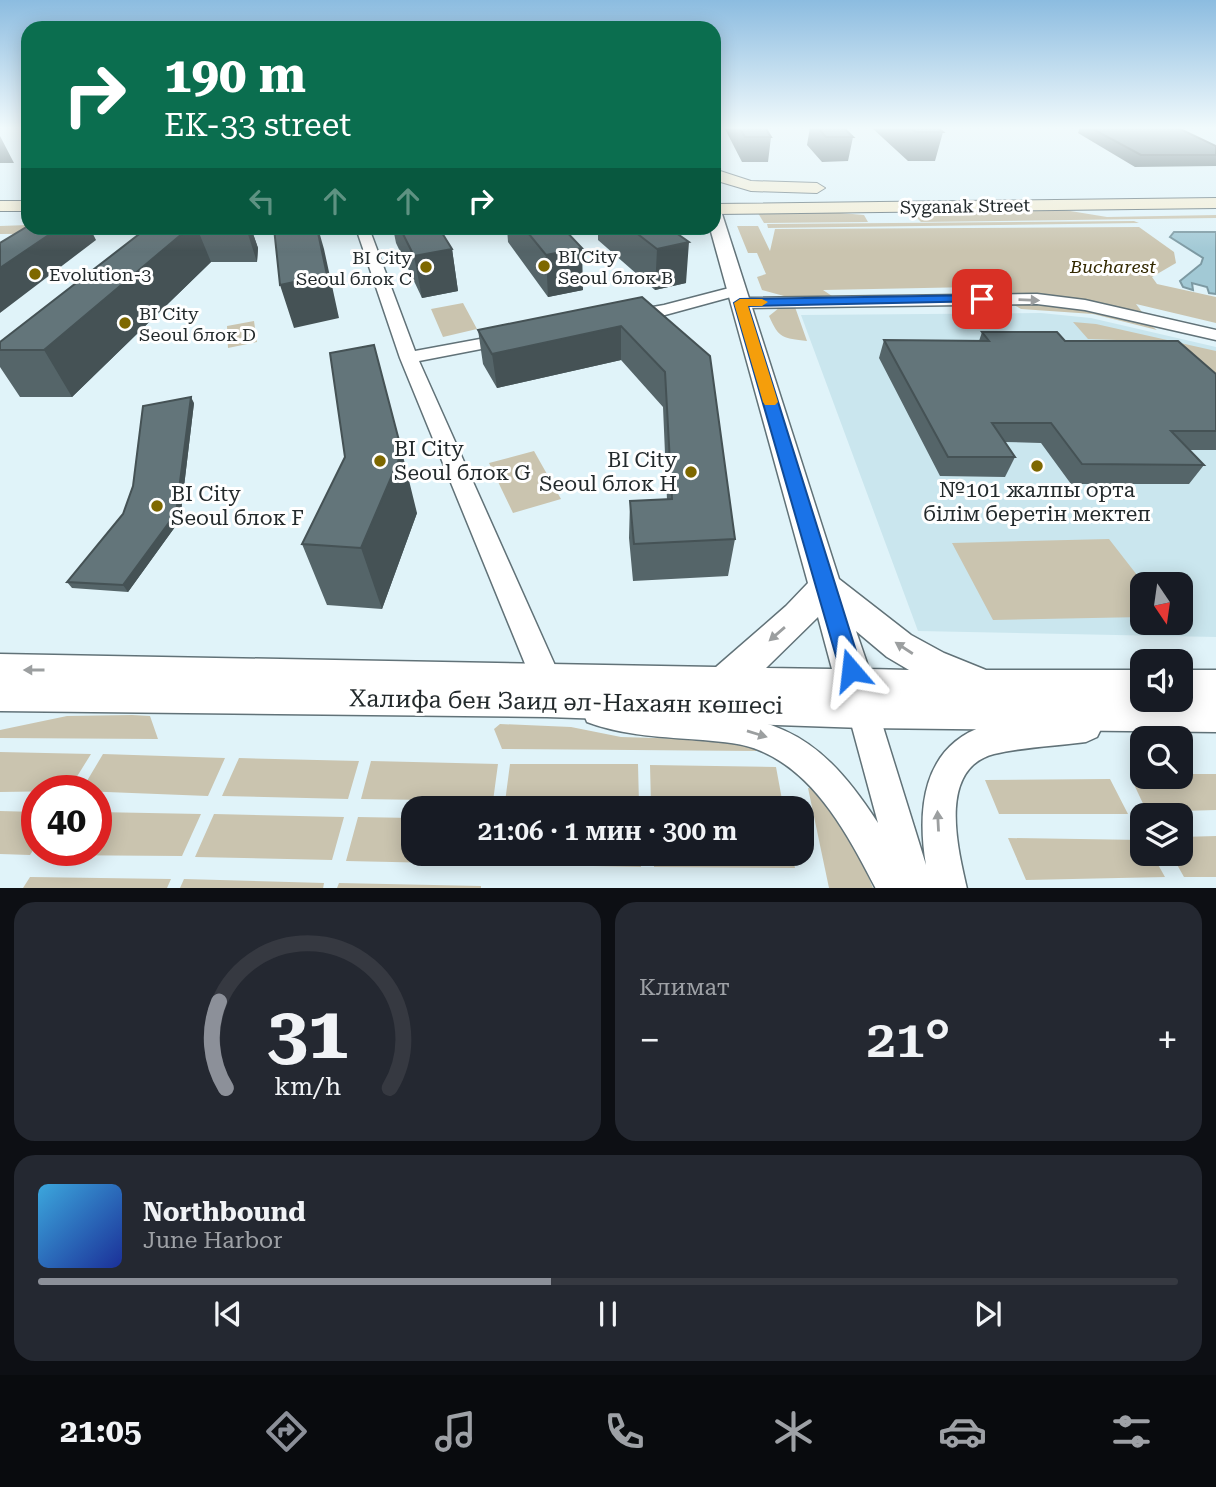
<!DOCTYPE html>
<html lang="ru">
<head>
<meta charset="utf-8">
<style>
  :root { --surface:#171b24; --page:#242831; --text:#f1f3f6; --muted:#9ea1a6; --line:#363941; --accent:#8c9099 }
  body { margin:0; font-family:"Roboto Serif",serif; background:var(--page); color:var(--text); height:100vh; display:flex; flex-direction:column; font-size:26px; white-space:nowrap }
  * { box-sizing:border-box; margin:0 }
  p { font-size:23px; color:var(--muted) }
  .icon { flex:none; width:38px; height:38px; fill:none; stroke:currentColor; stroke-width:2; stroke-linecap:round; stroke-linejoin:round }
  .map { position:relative; height:888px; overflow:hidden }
  .details { display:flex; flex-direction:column; gap:14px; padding:14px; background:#0d0f14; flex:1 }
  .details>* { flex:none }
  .banner { position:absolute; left:21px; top:21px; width:700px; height:214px; border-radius:21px; box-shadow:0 4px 18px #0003; background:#0b6e4f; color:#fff; overflow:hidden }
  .needle { width:46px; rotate:167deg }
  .controls { position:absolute; left:1130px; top:572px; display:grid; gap:14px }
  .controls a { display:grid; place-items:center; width:63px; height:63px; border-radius:14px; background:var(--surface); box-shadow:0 4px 18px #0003; font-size:35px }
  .speed { position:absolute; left:21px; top:775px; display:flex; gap:14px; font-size:35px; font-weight:700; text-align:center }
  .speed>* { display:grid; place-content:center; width:91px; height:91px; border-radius:50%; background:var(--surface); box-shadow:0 4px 18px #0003; line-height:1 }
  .speed .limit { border:10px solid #d22; background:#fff; color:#111 }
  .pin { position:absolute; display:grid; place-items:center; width:60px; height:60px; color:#fff; margin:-30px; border-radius:14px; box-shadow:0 4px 10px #0006 }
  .me { position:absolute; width:77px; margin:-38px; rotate:343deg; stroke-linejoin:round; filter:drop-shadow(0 0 5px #0008) }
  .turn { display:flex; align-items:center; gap:24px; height:147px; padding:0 28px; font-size:32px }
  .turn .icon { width:91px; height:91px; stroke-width:2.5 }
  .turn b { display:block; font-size:49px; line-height:60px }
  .lanes { display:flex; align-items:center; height:66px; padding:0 28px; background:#0003; justify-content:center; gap:35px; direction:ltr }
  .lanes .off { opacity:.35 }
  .big { font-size:52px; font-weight:600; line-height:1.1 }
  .details .widget { flex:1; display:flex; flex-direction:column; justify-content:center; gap:10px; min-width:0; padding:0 24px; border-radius:21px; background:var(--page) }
  .details .dial { align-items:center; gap:0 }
  .dial svg { height:182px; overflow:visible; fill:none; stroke:var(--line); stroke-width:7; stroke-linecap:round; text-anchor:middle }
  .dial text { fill:var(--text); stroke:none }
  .song { display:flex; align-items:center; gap:21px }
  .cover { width:84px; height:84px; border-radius:10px; background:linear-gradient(135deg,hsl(200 70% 55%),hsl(230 70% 35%)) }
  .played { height:7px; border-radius:4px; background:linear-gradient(90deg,var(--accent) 45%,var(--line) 45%) }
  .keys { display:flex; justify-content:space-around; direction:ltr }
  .heat { display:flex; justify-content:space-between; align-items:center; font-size:38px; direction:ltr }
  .details .tiles { flex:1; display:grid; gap:14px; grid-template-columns:1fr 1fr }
  .widget:last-child { grid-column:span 2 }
  .trip { position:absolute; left:401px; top:796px; width:413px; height:70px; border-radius:21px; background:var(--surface); box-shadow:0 4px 18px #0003; font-weight:600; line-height:70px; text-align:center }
  .dock { display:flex; height:112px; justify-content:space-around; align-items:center; background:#090b0e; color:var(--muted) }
  .dock .icon { width:49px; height:49px }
  .dock .active { color:var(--accent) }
  .dock b { font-size:32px; color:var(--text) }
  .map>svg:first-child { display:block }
  .built { fill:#cae6ee; fill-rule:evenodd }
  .green { fill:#cac4af }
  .water { fill:#a2c9d5; stroke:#7c99a2; stroke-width:2 }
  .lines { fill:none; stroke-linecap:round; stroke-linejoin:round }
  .minor-casing { stroke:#617278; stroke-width:3 }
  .tertiary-casing { stroke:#617278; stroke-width:3 }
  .secondary-casing { stroke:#617278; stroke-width:2 }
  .minor { fill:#fff; fill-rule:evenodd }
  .tertiary { fill:#fff; fill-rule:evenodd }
  .secondary { fill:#f3edd5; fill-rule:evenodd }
  .wall { fill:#556569 }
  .shaded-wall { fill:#455255 }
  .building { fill:#63757a; stroke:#455255; stroke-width:2 }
  .oneway { fill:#9c9fa0 }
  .route { fill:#1a73e8; stroke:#114b97; stroke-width:2 }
  .slow { fill:#f59e0b }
  .poi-dot { fill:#7e6800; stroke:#fff; stroke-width:2.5 }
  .labels { text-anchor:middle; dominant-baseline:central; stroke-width:6; stroke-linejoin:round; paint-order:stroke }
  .far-street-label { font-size:18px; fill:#232a2c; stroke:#fff }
  .far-poi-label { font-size:18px; fill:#232a2c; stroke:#fff; text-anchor:start }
  .far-park-label { font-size:18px; font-style:italic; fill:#332900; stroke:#fff }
  .poi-label { font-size:21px; fill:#232a2c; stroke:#fff; text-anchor:start }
  .near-street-label { font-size:24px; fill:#232a2c; stroke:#fff }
</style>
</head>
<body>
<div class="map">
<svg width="1216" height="889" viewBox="0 0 1216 889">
  <rect width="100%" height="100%" fill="#e0f3f9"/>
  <path class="built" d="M1041,313L1091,318L1216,347V637L918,631L801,315ZM1143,584H1181V623H1143Z"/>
  <path class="green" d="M1058,209L1107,217L1216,215V218L921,222L915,216L941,211Z
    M829,212L864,215L868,222L764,223L758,213Z
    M1134,221L1139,223L768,228L767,224Z
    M28,225V228H155L151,233L0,234V226Z
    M737,226H758L770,251L775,229L1139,227L1174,252L1176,263L1152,277L1157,284L1216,297V323L1136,304L1142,312L1084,300L1027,294L988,295L974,287L823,290L832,296H784L762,290L757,277L766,274L757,253H748Z
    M1009,302C1045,306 1130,307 1157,330L1093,314L1021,309Z
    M463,303L477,329L443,337L431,309Z
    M795,307L807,341C783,338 779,339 769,316L779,308Z
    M254,321L257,342L228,348L227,326Z
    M1073,322L1096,324L1216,351V378L1174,342L1088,339Z
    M534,451L561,499L513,513L489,463Z
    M1109,539L1144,584L1143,617L993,620L952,543Z
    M132,715L150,716L158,739L0,738V730L67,716Z
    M500,724L571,727L621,737L689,739L736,743L756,748V751L502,749L494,729Z
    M0,752L91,754L68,791L0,792Z
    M103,754L225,758L208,796L81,791Z
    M239,758L359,761L348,799L222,796Z
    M371,761L498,764L493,801L361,799Z
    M510,764H638L639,804L505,802Z
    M650,765L776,767L783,805L651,804Z
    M1181,774H1216V810L1147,812L1130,776L1181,777Z
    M1110,779L1128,814H999L985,780Z
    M808,788L820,789L859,854L873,888H829Z
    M0,811L37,812V844L30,855L0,854Z
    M96,812L201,814L182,856L42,855L45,851L96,850Z
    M214,814L344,817L332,860L195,857Z
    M358,817L413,818V854H486L485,864L346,861Z
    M1216,836V877H1184L1171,854H1181V837Z
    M1008,838L1143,840V854H1152L1165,877L1026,880Z
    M500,854H640L641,867L499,864Z
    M654,854H792L795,868L654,867Z
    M30,877L171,879L167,888H23Z
    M184,879L324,883L323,889L180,888Z
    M339,883L481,886V889L337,888Z"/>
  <path class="water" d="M1174,232H1216V294L1209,293L1207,287L1192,283L1193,290L1183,287L1180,281L1201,264L1203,258L1170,237Z"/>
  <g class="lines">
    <g class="minor-casing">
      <path id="minor" d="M356,228H369L415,351L507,334L516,339L507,344L419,361L562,681L558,699L547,703L536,699L532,681L400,358Z
        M737,286L742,288L745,291L742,294L665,315L631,320L623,315L625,312L664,305Z
        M1037,294L1085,300L1216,330V340L1085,310L1037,304L740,308L732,303L740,298Z
        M860,687L871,691L875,701L926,865C917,810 922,747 984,726C1012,717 1056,716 1086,712L1097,717L1102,727L1097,737L1086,742C1056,746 1024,747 994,754C937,769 958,849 967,889H876C849,837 817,775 761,751C743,743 723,742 703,740C664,737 624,736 587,722L583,712L587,702C607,694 634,705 655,707C769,717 812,721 878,823L845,701L849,691Z"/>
    </g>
    <g class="tertiary-casing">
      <path id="tertiary" d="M714,209L722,214L839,579L911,635L944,653L986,670H1143V700H1181V670H1216V732L863,728L547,717L0,711V654L716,667L786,606L808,583L710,228H714ZM818,617L832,669L766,668ZM856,631L887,657L909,670L869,669Z"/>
    </g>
    <g class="secondary-casing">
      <path id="secondary" d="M714,169L751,181L817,183L825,188L817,193L751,191L714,180Z
        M1216,198V208L714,214V204Z
        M0,201H28V211H0Z"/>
    </g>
    <use href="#minor" class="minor"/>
    <use href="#tertiary" class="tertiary"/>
    <use href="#secondary" class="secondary"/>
  </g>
  <path class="wall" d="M724,127H765L771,137L768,162H742Z
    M810,127H843L853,137L848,161L822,162L807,145Z
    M871,127H937L943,132L935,161H908Z
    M1080,127H1176L1216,146V166L1135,167L1078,133Z
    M0,136L14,163H0Z
    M147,228H251L258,248L257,262H211L72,397H20L0,367V342Z
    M393,228H439L452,249L458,291L422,298L396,243Z
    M507,228H563L583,290L548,297L508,242Z
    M598,228H669L686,283L655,290L598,240Z
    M642,297L735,539L728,576L633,581L629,538L630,501L667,500L663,407L621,360L497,388L483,364L478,330Z
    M982,332L1065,341L1216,374V450H1190L1204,465L1189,484H1071L1041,443L1005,442L1015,457L1005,477L940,476L879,358L884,340L979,341Z
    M194,403L180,520L128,592L72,588L67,582L123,514Z
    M345,457L417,513L382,609L327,605L302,544Z"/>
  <path class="shaded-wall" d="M59,228H90L96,240L0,313V268Z
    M189,228H197L211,262L72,397L44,350Z
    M246,228H251L258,248L257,262Z
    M317,228H318L324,249L339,318L294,328L280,285Z
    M689,242L686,283L655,290L657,249Z
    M582,248L583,290L548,297L546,255Z
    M452,249L458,291L422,298L414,256Z
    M621,326V360L497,388L492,354Z
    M191,397L194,403L180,520L128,592L123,585Z
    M402,452L417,513L382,609L361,548Z"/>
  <path class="building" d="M739,127H765L771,137H745Z
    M817,127H843L853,137H826Z
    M909,127H937L943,132H916Z
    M1089,127H1176L1216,146V155H1141Z
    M28,226V228H59L0,268V243Z
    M147,228H189L44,350H0V342Z
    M274,228H317L327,275L280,285Z
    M400,228H439L452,249L414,256Z
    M524,228H563L582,248L546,255Z
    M630,228H669L689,242L657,249Z
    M642,297L710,356L735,539L634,544L630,501L672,499L665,372L621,326L492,354L478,330Z
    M982,332H1057L1065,341H1178L1216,374V431H1171L1204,465L1082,464L1051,423H992L1015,457H948L884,340L989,341Z
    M374,345L402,452L361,548L302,544L345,457L330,353Z
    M191,397L176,513L123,585L67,582L123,514L133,486L143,406Z"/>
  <defs><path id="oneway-solid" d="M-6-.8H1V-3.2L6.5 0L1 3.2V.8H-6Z" transform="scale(1.75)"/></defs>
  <g class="oneway">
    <use href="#oneway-solid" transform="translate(1029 300) rotate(2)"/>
    <use href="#oneway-solid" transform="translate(777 634) rotate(139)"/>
    <use href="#oneway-solid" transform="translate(904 648) rotate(-147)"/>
    <use href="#oneway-solid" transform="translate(34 670) rotate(-180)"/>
    <use href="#oneway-solid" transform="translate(757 734) rotate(17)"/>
    <use href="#oneway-solid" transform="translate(938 821) rotate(-93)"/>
  </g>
  <linearGradient id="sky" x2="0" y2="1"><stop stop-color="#8cbce0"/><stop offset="0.51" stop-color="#f1fafc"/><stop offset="1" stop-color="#f1fafc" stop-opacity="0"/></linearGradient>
  <rect width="1216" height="251" fill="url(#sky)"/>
  <path class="route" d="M982,295L987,296V301L748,306L862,670L859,677L851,680L843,677L840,670L734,303L740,299Z"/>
  <path class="slow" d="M740,299H762L768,302L762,306H748L778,402L775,405H765L763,402L734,303Z"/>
  <g class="poi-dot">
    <circle cx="544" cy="266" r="7"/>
    <circle cx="426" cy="267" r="7"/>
    <circle cx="35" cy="274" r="7"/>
    <circle cx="125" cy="323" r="7"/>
    <circle cx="380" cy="461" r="7"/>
    <circle cx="1037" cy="466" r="7"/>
    <circle cx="691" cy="472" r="7"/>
    <circle cx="157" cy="506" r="7"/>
  </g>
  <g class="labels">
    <g class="far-street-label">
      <text transform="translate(965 206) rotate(-1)">Syganak Street</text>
    </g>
    <g class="far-poi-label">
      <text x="558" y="256">BI City<tspan x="558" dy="21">Seoul блок B</tspan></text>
      <text x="412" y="257" text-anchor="end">BI City<tspan x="412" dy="21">Seoul блок C</tspan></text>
      <text x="49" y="274">Evolution-3</text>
      <text x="139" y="313">BI City<tspan x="139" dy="21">Seoul блок D</tspan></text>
    </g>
    <g class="far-park-label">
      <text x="1113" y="266">Bucharest</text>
    </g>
    <g class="poi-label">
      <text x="394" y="449">BI City<tspan x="394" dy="24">Seoul блок G</tspan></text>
      <text x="677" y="460" text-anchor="end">BI City<tspan x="677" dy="24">Seoul блок H</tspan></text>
      <text x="1037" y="490" text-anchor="middle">№101 жалпы орта<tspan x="1037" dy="24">білім беретін мектеп</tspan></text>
      <text x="171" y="494">BI City<tspan x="171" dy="24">Seoul блок F</tspan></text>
    </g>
    <g class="near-street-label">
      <text transform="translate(566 702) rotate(1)">Халифа бен Заид әл-Нахаян көшесі</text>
    </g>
  </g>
</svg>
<div class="controls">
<a><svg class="needle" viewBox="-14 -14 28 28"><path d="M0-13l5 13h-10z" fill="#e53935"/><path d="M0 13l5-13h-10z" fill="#9ea1a6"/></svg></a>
<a><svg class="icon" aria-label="sound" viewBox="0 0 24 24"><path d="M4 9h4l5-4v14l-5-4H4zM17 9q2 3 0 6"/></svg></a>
<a><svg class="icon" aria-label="search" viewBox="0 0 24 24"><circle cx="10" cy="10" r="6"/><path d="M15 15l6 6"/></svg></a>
<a><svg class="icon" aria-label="layers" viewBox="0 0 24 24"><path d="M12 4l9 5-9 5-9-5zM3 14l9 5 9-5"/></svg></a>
</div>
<div class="speed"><div class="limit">40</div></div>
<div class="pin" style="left:982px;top:299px;background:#d93025"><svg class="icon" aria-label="arrive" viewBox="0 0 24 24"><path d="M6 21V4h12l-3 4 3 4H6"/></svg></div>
<svg class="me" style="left:851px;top:670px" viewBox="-20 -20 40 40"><path d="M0-17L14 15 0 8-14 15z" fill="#1a73e8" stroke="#fff" stroke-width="4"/></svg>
<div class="trip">21:06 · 1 мин · 300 m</div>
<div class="banner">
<div class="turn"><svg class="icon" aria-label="right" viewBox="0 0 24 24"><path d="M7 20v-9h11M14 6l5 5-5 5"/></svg><div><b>190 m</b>EK-33 street</div></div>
<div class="lanes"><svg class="icon off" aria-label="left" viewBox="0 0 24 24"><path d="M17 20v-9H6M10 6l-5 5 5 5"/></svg><svg class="icon off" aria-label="ahead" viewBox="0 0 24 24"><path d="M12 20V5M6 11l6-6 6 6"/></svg><svg class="icon off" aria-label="ahead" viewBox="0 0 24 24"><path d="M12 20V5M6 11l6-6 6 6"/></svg><svg class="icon" aria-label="right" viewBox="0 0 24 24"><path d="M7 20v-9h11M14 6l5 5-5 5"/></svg></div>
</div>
</div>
<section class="details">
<div class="tiles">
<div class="widget dial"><svg viewBox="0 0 100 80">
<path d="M14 69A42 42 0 1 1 86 69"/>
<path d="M14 69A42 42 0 0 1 11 31" stroke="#8c9099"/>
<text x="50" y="56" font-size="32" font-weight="700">31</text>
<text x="50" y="72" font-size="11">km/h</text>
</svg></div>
<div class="widget"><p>Климат</p>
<div class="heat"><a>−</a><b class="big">21°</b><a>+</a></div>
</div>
<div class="widget">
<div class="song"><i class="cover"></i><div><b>Northbound</b><p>June Harbor</p></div></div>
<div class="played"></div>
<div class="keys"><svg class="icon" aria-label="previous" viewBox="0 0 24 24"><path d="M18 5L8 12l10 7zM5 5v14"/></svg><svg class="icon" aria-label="pause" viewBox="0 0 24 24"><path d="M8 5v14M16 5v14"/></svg><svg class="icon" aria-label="next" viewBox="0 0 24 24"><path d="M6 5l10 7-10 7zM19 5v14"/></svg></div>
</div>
</div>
</section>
<nav class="dock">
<b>21:05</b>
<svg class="icon active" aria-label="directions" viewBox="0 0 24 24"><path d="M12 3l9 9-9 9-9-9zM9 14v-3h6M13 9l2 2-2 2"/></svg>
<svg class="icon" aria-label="music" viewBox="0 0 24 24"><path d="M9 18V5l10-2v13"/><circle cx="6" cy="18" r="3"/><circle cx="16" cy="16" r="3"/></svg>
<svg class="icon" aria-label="phone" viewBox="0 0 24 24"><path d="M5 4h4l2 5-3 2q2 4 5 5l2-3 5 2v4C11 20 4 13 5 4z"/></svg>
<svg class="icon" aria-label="climate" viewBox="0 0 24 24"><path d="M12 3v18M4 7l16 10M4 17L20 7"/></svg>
<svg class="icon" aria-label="car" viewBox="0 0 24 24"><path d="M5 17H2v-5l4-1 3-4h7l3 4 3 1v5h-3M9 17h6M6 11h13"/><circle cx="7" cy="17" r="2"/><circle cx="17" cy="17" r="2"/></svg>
<svg class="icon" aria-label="filters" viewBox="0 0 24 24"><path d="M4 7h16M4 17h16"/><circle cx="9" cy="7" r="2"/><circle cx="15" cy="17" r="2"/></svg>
</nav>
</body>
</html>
